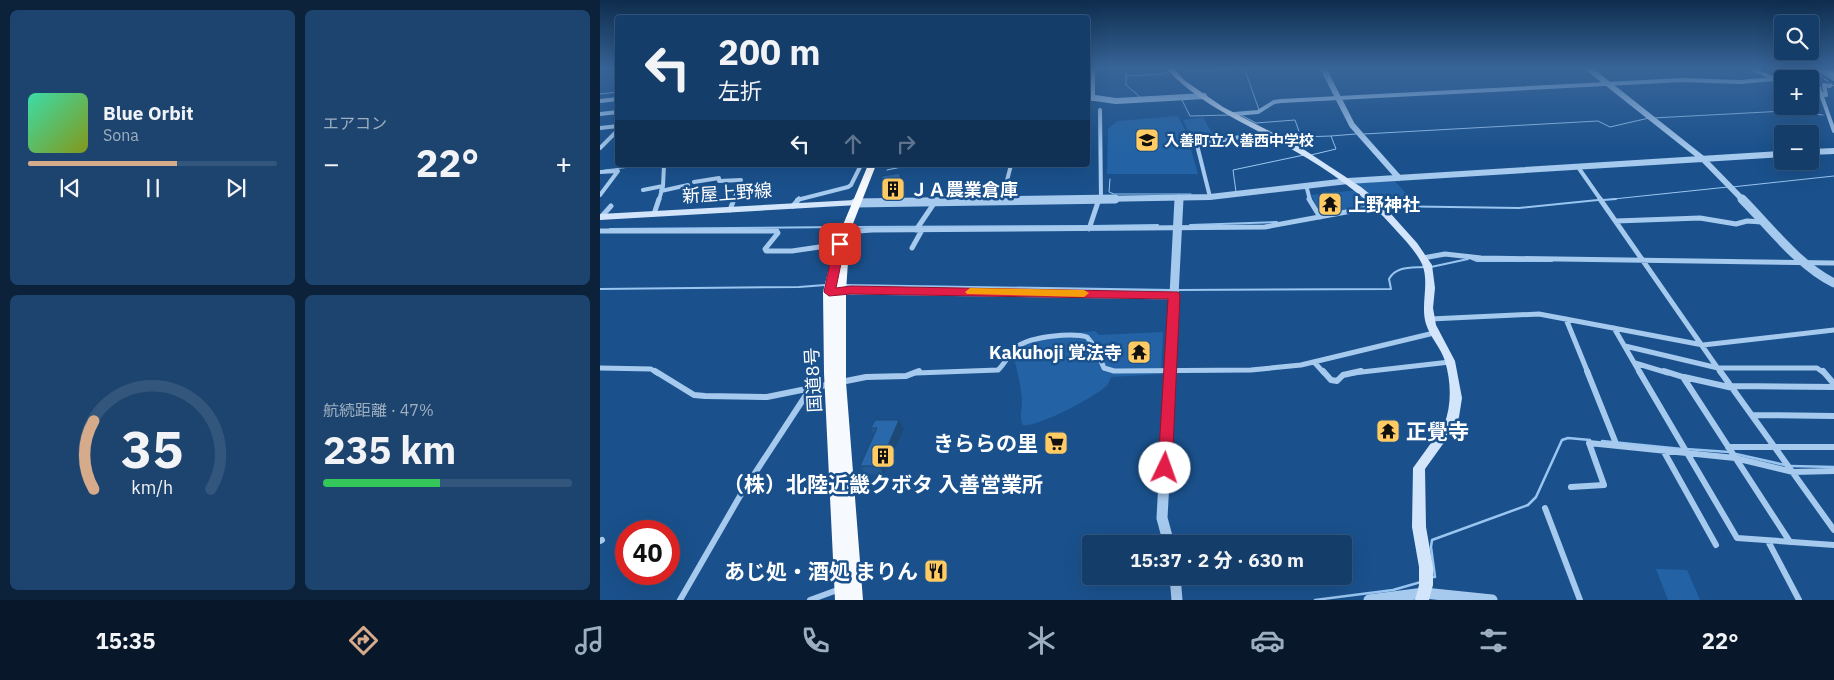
<!DOCTYPE html>
<html lang="ja">
<head>
<meta charset="utf-8">
<style>
  :root { --surface:#143d69; --page:#1d446f; --text:#f1f3f6; --muted:#9daec0; --line:#33567d; --accent:#d6ab8b }
  body { margin:0; font-family:"IBM Plex Sans","Noto Sans JP",sans-serif; background:var(--page); color:var(--text); height:100vh; display:flex; flex-direction:column; font-size:19px; white-space:nowrap }
  * { box-sizing:border-box; margin:0 }
  p { font-size:16px; color:var(--muted) }
  .icon { flex:none; width:28px; height:28px; fill:none; stroke:currentColor; stroke-width:2; stroke-linecap:round; stroke-linejoin:round }
  .map { position:relative; flex:1; overflow:hidden }
  .panel { display:flex; flex-direction:column; gap:10px; padding:10px; background:#0b223a; width:600px }
  .panel>* { flex:none }
  .guide { position:absolute; left:15px; top:15px; width:475px; height:152px; border-radius:5px; box-shadow:0 5px 20px #0002,0 0 0 1px var(--line); background:#143d69; color:var(--text); overflow:hidden }
  .fabs { position:absolute; left:1174px; top:15px; display:grid; gap:10px }
  .fabs a { display:grid; place-items:center; width:45px; height:45px; border-radius:5px; background:var(--surface); box-shadow:0 5px 20px #0002,0 0 0 1px var(--line); font-size:25px }
  .speed { position:absolute; left:15px; top:520px; display:flex; gap:10px; font-size:25px; font-weight:700; text-align:center }
  .speed>* { display:grid; place-content:center; width:65px; height:65px; border-radius:50%; background:var(--surface); box-shadow:0 5px 20px #0002,0 0 0 1px var(--line); line-height:1 }
  .speed .limit { border:8px solid #d22; background:#fff; color:#111 }
  .pin { position:absolute; display:grid; place-items:center; width:42px; height:42px; color:#fff; margin:-21px; border-radius:10px; box-shadow:0 2px 8px #0006 }
  .me { position:absolute; width:55px; margin:-28px; rotate:3deg; stroke-linejoin:round; filter:drop-shadow(0 0 4px #0008) }
  .turn { display:flex; align-items:center; gap:18px; height:105px; padding:0 20px; font-size:22px }
  .turn .icon { width:65px; height:65px; stroke-width:2.5 }
  .turn b { display:block; font-size:35px; line-height:42px }
  .lanes { display:flex; align-items:center; height:48px; padding:0 20px; background:#0003; justify-content:center; gap:25px; direction:ltr }
  .lanes .off { opacity:.35 }
  .big { font-size:38px; font-weight:800; line-height:1.1 }
  .panel .widget { flex:1; display:flex; flex-direction:column; justify-content:center; gap:8px; min-width:0; padding:0 18px; border-radius:8px; background:var(--page) }
  .panel .dial { align-items:center; gap:0 }
  .dial svg { height:130px; overflow:visible; fill:none; stroke:var(--line); stroke-width:7; stroke-linecap:round; text-anchor:middle }
  .dial text { fill:var(--text); stroke:none }
  .song { display:flex; align-items:center; gap:15px }
  .cover { width:60px; height:60px; border-radius:8px; background:linear-gradient(135deg,hsl(160 70% 55%),hsl(70 70% 35%)) }
  .played { height:5px; border-radius:2px; background:linear-gradient(90deg,var(--accent) 60%,var(--line) 60%) }
  .keys { display:flex; justify-content:space-around; direction:ltr }
  .heat { display:flex; justify-content:space-between; align-items:center; font-size:28px; direction:ltr }
  .charge { height:8px; border-radius:4px; background:linear-gradient(90deg,#34c759 47%,var(--line) 0) }
  .panel .tiles { flex:1; display:grid; gap:10px; grid-template-columns:repeat(2,1fr) }
  .trip { position:absolute; left:482px; top:535px; width:270px; height:50px; border-radius:5px; background:var(--surface); box-shadow:0 5px 20px #0002,0 0 0 1px var(--line); font-weight:800; line-height:50px; text-align:center }
  .tabs { display:flex; height:80px; justify-content:space-around; align-items:center; background:#08182a; color:var(--muted) }
  .tabs .icon { width:35px; height:35px }
  .tabs .selected { color:var(--accent) }
  .tabs b { font-size:22px; color:var(--text) }
  main { display:flex; flex:1; min-height:0 }
  .map>svg:first-child { display:block }
  .green { fill:#2363a5 }
  .lines { fill:none; stroke-linecap:round; stroke-linejoin:round }
  .stream-far2 { stroke:#99c5f0; stroke-width:1 }
  .stream-far1 { stroke:#99c5f0; stroke-width:2 }
  .stream { stroke:#99c5f0; stroke-width:2.5 }
  .minor-far2 { stroke:#a6c9ee; stroke-width:4 }
  .minor-far1 { stroke:#a6c9ee; stroke-width:5 }
  .minor { stroke:#a6c9ee; stroke-width:6 }
  .tertiary-far2 { stroke:#a6c9ee; stroke-width:6 }
  .tertiary-far1 { stroke:#a6c9ee; stroke-width:9 }
  .tertiary { stroke:#a6c9ee; stroke-width:11 }
  .secondary { fill:#d3e5fa; fill-rule:evenodd }
  .primary { fill:#ecf4ff; fill-rule:evenodd }
  .trunk { fill:#f6faff; fill-rule:evenodd }
  .rail { stroke:#fff; stroke-width:1; stroke-dasharray:6 2.5; stroke-linecap:butt }
  .wall { fill:#235992 }
  .shaded-wall { fill:#1d4977 }
  .building { fill:#2968aa; stroke:#1d4977 }
  .route { fill:#e11d48; stroke:#92132f }
  .slow { fill:#f59e0b }
  .labels { text-anchor:middle; dominant-baseline:central; stroke-width:5; stroke-linejoin:round; paint-order:stroke }
  .far-poi-label { font-size:15px; font-weight:bold; fill:#fff; stroke:#1a518c; text-anchor:start }
  .poi-label { font-size:18px; font-weight:bold; fill:#fff; stroke:#1a518c; text-anchor:start }
  .street-label { font-size:18px; fill:#fff; stroke:#1a518c }
  .near-poi-label { font-size:21px; font-weight:bold; fill:#fff; stroke:#1a518c; text-anchor:end }
</style>
</head>
<body>
<main>
<section class="panel">
<div class="tiles">
<div class="widget">
<div class="song"><i class="cover"></i><div><b>Blue Orbit</b><p>Sona</p></div></div>
<div class="played"></div>
<div class="keys"><svg class="icon" aria-label="previous" viewBox="0 0 24 24"><path d="M18 5L8 12l10 7zM5 5v14"/></svg><svg class="icon" aria-label="pause" viewBox="0 0 24 24"><path d="M8 5v14M16 5v14"/></svg><svg class="icon" aria-label="next" viewBox="0 0 24 24"><path d="M6 5l10 7-10 7zM19 5v14"/></svg></div>
</div>
<div class="widget"><p>エアコン</p>
<div class="heat"><a>−</a><b class="big">22°</b><a>+</a></div>
</div>
<div class="widget dial"><svg viewBox="0 0 100 80">
<path d="M14 69A42 42 0 1 1 86 69"/>
<path d="M14 69A42 42 0 0 1 14 27" stroke="#d6ab8b"/>
<text x="50" y="56" font-size="32" font-weight="700">35</text>
<text x="50" y="72" font-size="11">km/h</text>
</svg></div>
<div class="widget"><p>航続距離 · 47%</p><b class="big">235 km</b><div class="charge"></div></div>
</div>
</section>
<div class="map">
<svg width="1234" height="600" viewBox="0 0 1234 600">
  <rect width="100%" height="100%" fill="#1a518c"/>
  <path class="green" d="M578,116L591,142L590,146L598,174H507L508,129L517,121Z
    M603,117L614,137L593,141L583,120Z
    M795,181L815,204L780,205L756,185L757,183Z
    M758,190L776,205L721,215L711,195Z
    M495,331L499,335L563,332L561,374L511,377C510,380 508,385 505,387C495,397 436,428 423,425C419,417 422,410 422,401C421,384 417,367 411,350C431,334 470,334 495,331Z
    M1056,569L1087,570L1100,600H1068Z"/>
  <g class="lines">
    <path class="stream-far2" d="M526,68V85L540,97
      M587,68L589,71L682,68
      M645,70L659,110
      M526,76L562,74L583,68
      M0,94L18,92
      M582,100L590,116L629,115
      M641,115L656,123L695,120L701,137L731,136
      M1053,118L1185,111L1223,115
      M764,134L998,121L1010,127L1049,118
      M711,155L736,149L731,136L756,134
      M5,170L47,165
      M287,170L311,165
      M510,179L509,192L514,194H591
      M1132,187L1234,176
      M636,192L633,170L704,155
      M1004,200L1128,187"/>
    <path class="stream-far1" d="M1003,200L1016,199
      M781,206L919,208L998,200
      M590,225L677,222
      M492,226L558,225
      M250,227L488,226
      M10,229L243,227
      M872,259L877,261H952
      M831,267L868,259
      M245,285L572,290
      M0,289L199,287L225,285
      M577,290L791,289L789,279C796,266 811,268 824,267"/>
    <path class="stream" d="M1002,441L1082,449
      M1086,449L1129,452
      M1136,454L1185,465
      M1190,466L1234,467
      M833,577H835L831,547L832,540L928,505L936,497L962,440L968,438L990,440
      M715,600L793,590L821,582"/>
    <path class="minor-far2" d="M1150,68L1182,82
      M1206,68L1215,77L1234,131
      M1217,68L1234,79
      M1210,91L1226,95L1224,85L1230,86
      M0,101L18,99
      M500,110L501,199
      M0,114L18,112
      M634,114L658,112L674,102L681,101L1082,80L1140,82L1174,79
      M0,128L18,126
      M0,148L18,130
      M978,167L1001,200
      M0,172L18,171L0,195
      M94,182L119,178V181L141,180L134,200
      M706,185L710,200
      M138,189L169,184
      M43,190L63,186
      M61,191L88,185
      M610,197L597,145L667,132
      M59,200L63,186L64,165
      M197,200L248,187L251,185L261,165
      M402,200L411,165"/>
    <path class="minor-far1" d="M709,199L720,217
      M1000,199L1121,373
      M402,201L403,199
      M193,206L199,199
      M130,210L134,199
      M54,214L59,199
      M1,217L11,206
      M1016,221L1100,218L1136,224L1147,221L1162,222
      M489,229L499,199
      M316,230L335,202
      M0,231H177L178,233L165,249L166,251H192L240,244
      M245,232L272,230L665,227L779,206
      M312,248L322,230
      M823,258L845,254L881,258L1234,263
      M830,319L939,314L1103,345L1234,330
      M966,319L988,373
      M1014,328L1040,373
      M1025,346L1118,368H1217L1224,373
      M714,362L724,373
      M1035,363L1068,373
      M0,368L51,369L57,373
      M316,373L398,370C406,363 409,352 418,346C431,337 472,332 487,337L495,347L504,368L514,371L651,370L701,365L834,333
      M753,373L850,362"/>
    <path class="minor" d="M55,371L94,395L105,396L167,397L231,384
      M723,371L731,380L737,381L743,375L761,371
      M987,371L1017,446
      M1039,371L1137,538L1234,545
      M1064,371L1083,377L1190,542
      M1120,371L1234,530
      M1223,371L1234,384
      M1084,377L1133,388
      M241,382L266,377L306,376L319,371
      M1131,386L1234,387
      M1152,415L1234,416
      M1128,447H1234
      M1063,450L1116,545
      M971,487L1004,485L989,443L1135,458L1193,472L1234,471
      M945,508L980,600
      M0,541L2,540
      M1168,541L1199,600
      M80,600L140,496L210,389
      M210,600L240,589"/>
    <path class="tertiary-far2" d="M492,68V98
      M723,68L752,125L799,178
      M988,68L1103,159L1143,200
      M1223,69H1234
      M488,97L516,101L604,96
      M1210,152L1234,151
      M441,200L610,197L748,181L1182,154"/>
    <path class="tertiary-far1" d="M1142,199C1169,226 1199,266 1234,283
      M255,203L515,199
      M234,292L251,290L574,295L579,199
      M570,373L574,295"/>
    <path class="tertiary" d="M569,544L562,518L570,371
      M575,576L577,600
      M769,600L824,593L892,600"/>
    <path class="secondary" d="M566,68H573L584,80L623,107L700,147L761,187L782,204L817,243L832,265L835,288L833,308L836,325L855,361L862,398L859,417L853,430L825,469L826,527L833,567V585L829,600H815L819,585V567L812,527L813,468L844,425C852,405 851,381 845,361C841,348 830,337 826,324C820,305 830,283 822,264C816,251 804,239 794,228C766,196 730,171 693,150C650,125 600,106 566,68Z
      M255,200L259,203L258,205L0,220V214Z"/>
    <path class="primary" d="M1218,68H1227L1234,72V77Z"/>
    <path class="trunk" d="M268,165H276L245,244L242,259L247,260L248,262L246,291V382L263,600H235L224,373L223,292L235,244Z"/>
    <path class="rail" d="M1210,68L1234,86"/>
  </g>
  <path class="wall" d="M300,173L303,179V196H284L281,190Z
    M299,420L304,429L284,475L265,474L260,466L274,434L271,428Z"/>
  <path class="shaded-wall" d="M281,165H305L282,169Z
    M300,173L303,179V196L301,190Z
    M299,420L304,429L284,475L279,466Z"/>
  <path class="building" d="M300,173L301,190H281L282,176Z
    M275,420H299L279,466H260L277,428H271Z"/>
  <linearGradient id="sky" x2="0" y2="1"><stop stop-color="#0e2d4d"/><stop offset="0.45" stop-color="#386599"/><stop offset="1" stop-color="#386599" stop-opacity="0"/></linearGradient>
  <rect width="1234" height="152" fill="url(#sky)"/>
  <path class="route" d="M240,241L245,244L236,288L251,286L578,292L580,295L572,468L570,472L565,474L560,472L558,468L568,299L251,294L229,296L224,292L234,244Z"/>
  <path class="slow" d="M370,288L484,290L489,293L484,297L367,294L365,292Z"/>
  <defs>
    <g id="school-square" transform="scale(1.25)"><rect x="-9" y="-9" width="18" height="18" rx="4" fill="#ffcb62" stroke="#1a518c"/><path d="M0-5L7-2L0 1L-7-2ZM-4 1L0 2.5L4 1V4Q0 6-4 4Z" fill="#111"/></g>
    <g id="building-square" transform="scale(1.25)"><rect x="-9" y="-9" width="18" height="18" rx="4" fill="#ffcb62" stroke="#1a518c"/><path d="M-4-6H4V6H1V3H-1V6H-4ZM-2.5-4.3h1.7v1.8h-1.7ZM.8-4.3h1.7v1.8H.8ZM-2.5-1h1.7V.8h-1.7ZM.8-1h1.7V.8H.8Z" fill="#111"/></g>
    <g id="temple-square" transform="scale(1.25)"><rect x="-9" y="-9" width="18" height="18" rx="4" fill="#ffcb62" stroke="#1a518c"/><path d="M0-6L5-2H3V0L6.5 2.5H4V6H1.5V3h-3V6H-4V2.5H-6.5L-3 0V-2H-5Z" fill="#111"/></g>
    <g id="supermarket-square" transform="scale(1.25)"><rect x="-9" y="-9" width="18" height="18" rx="4" fill="#ffcb62" stroke="#1a518c"/><path d="M-6-5.5h2.5l.6 2H6L4.5 2H-2.5L-4.4-4H-6ZM-1.5 3.2a1.3 1.3 0 1 0 .1 0ZM3 3.2a1.3 1.3 0 1 0 .1 0Z" fill="#111"/></g>
    <g id="restaurant-square" transform="scale(1.25)"><rect x="-9" y="-9" width="18" height="18" rx="4" fill="#ffcb62" stroke="#1a518c"/><path d="M-5-6h1v4h1v-4h1v4h1v-4h1v5L-1.5 .5V6h-2V.5L-5-1ZM5-6V6H3V1.5H1.5Q1.5-4 5-6Z" fill="#111"/></g>
  </defs>
  <g fill-rule="evenodd">
    <use href="#school-square" x="547" y="140"/>
    <use href="#building-square" x="293" y="189"/>
    <use href="#temple-square" x="730" y="204"/>
    <use href="#temple-square" x="539" y="352"/>
    <use href="#temple-square" x="788" y="431"/>
    <use href="#supermarket-square" x="456" y="443"/>
    <use href="#building-square" x="283" y="456"/>
    <use href="#restaurant-square" x="336" y="571"/>
  </g>
  <g class="labels">
    <g class="far-poi-label">
      <text x="564" y="140">入善町立入善西中学校</text>
    </g>
    <g class="poi-label">
      <text x="310" y="189">ＪＡ農業倉庫</text>
      <text x="748" y="204">上野神社</text>
      <text x="522" y="352" text-anchor="end">Kakuhoji 覚法寺</text>
    </g>
    <g class="street-label">
      <text transform="translate(127 193) rotate(-4)">新屋上野線</text>
      <text transform="translate(213 380) rotate(-93)">国道8号</text>
    </g>
    <g class="near-poi-label">
      <text x="806" y="431" text-anchor="start">正覺寺</text>
      <text x="438" y="443">きららの里</text>
      <text x="283" y="484" text-anchor="middle">（株）北陸近畿クボタ 入善営業所</text>
      <text x="318" y="571">あじ処・酒処 まりん</text>
    </g>
  </g>
</svg>
<div class="fabs">
<a><svg class="icon" aria-label="search" viewBox="0 0 24 24"><circle cx="10" cy="10" r="6"/><path d="M15 15l6 6"/></svg></a>
<a>+</a>
<a>−</a>
</div>
<div class="speed"><div class="limit">40</div></div>
<div class="pin" style="left:240px;top:244px;background:#d93025"><svg class="icon" aria-label="arrive" viewBox="0 0 24 24"><path d="M6 21V4h12l-3 4 3 4H6"/></svg></div>
<svg class="me" style="left:565px;top:468px" viewBox="-20 -20 40 40"><circle r="19" fill="#fff"/><path d="M0-13L10 11 0 6-10 11z" fill="#e11d48"/></svg>
<div class="trip">15:37 · 2 分 · 630 m</div>
<div class="guide">
<div class="turn"><svg class="icon" aria-label="left" viewBox="0 0 24 24"><path d="M17 20v-9H6M10 6l-5 5 5 5"/></svg><div><b>200 m</b>左折</div></div>
<div class="lanes"><svg class="icon" aria-label="left" viewBox="0 0 24 24"><path d="M17 20v-9H6M10 6l-5 5 5 5"/></svg><svg class="icon off" aria-label="ahead" viewBox="0 0 24 24"><path d="M12 20V5M6 11l6-6 6 6"/></svg><svg class="icon off" aria-label="right" viewBox="0 0 24 24"><path d="M7 20v-9h11M14 6l5 5-5 5"/></svg></div>
</div>
</div>
</main>
<nav class="tabs">
<b>15:35</b>
<svg class="icon selected" aria-label="directions" viewBox="0 0 24 24"><path d="M12 3l9 9-9 9-9-9zM9 14v-3h6M13 9l2 2-2 2"/></svg>
<svg class="icon" aria-label="music" viewBox="0 0 24 24"><path d="M9 18V5l10-2v13"/><circle cx="6" cy="18" r="3"/><circle cx="16" cy="16" r="3"/></svg>
<svg class="icon" aria-label="phone" viewBox="0 0 24 24"><path d="M5 4h4l2 5-3 2q2 4 5 5l2-3 5 2v4C11 20 4 13 5 4z"/></svg>
<svg class="icon" aria-label="climate" viewBox="0 0 24 24"><path d="M12 3v18M4 7l16 10M4 17L20 7"/></svg>
<svg class="icon" aria-label="car" viewBox="0 0 24 24"><path d="M5 17H2v-5l4-1 3-4h7l3 4 3 1v5h-3M9 17h6M6 11h13"/><circle cx="7" cy="17" r="2"/><circle cx="17" cy="17" r="2"/></svg>
<svg class="icon" aria-label="filters" viewBox="0 0 24 24"><path d="M4 7h16M4 17h16"/><circle cx="9" cy="7" r="2"/><circle cx="15" cy="17" r="2"/></svg>
<b>22°</b>
</nav>
</body>
</html>
